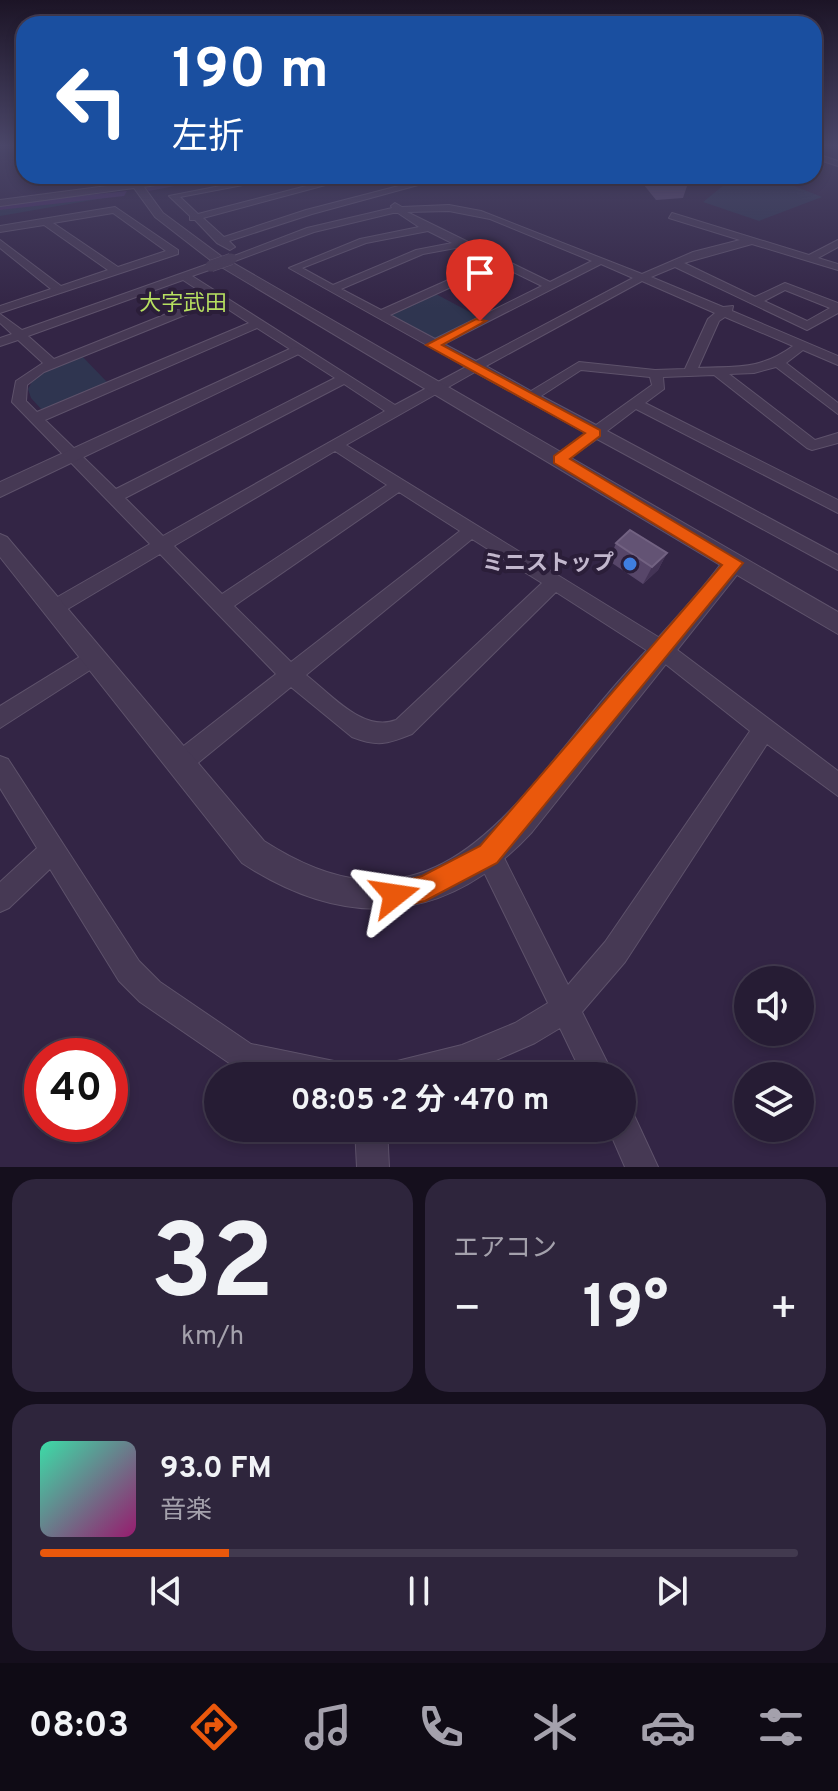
<!DOCTYPE html>
<html lang="ja">
<head>
<meta charset="utf-8">
<style>
  :root { --surface:#261c34; --page:#2e253c; --text:#f1f3f6; --muted:#a4a1ac; --line:#423a4f; --accent:#ea580c }
  body { margin:0; font-family:Overpass,"Noto Sans JP",sans-serif; background:var(--page); color:var(--text); height:100vh; display:flex; flex-direction:column; font-size:30px; white-space:nowrap }
  * { box-sizing:border-box; margin:0 }
  p { font-size:26px; color:var(--muted) }
  .icon { flex:none; width:44px; height:44px; fill:none; stroke:currentColor; stroke-width:2; stroke-linecap:round; stroke-linejoin:round }
  .map { position:relative; height:1167px; overflow:hidden }
  .sheet { display:flex; flex-direction:column; gap:12px; padding:12px; background:#150f1d; flex:1 }
  .sheet>* { flex:none }
  .banner { position:absolute; left:16px; top:16px; width:806px; height:168px; border-radius:24px; box-shadow:0 4px 12px #0003,0 0 0 2px var(--line); background:#1a4fa0; color:#fff; overflow:hidden }
  .controls { position:absolute; left:734px; top:966px; display:grid; gap:16px }
  .controls a { display:grid; place-items:center; width:80px; height:80px; border-radius:50%; background:var(--surface); box-shadow:0 4px 12px #0003,0 0 0 2px var(--line); font-size:40px }
  .speed { position:absolute; left:24px; top:1038px; display:flex; gap:16px; font-size:40px; font-weight:700; text-align:center }
  .speed>* { display:grid; place-content:center; width:104px; height:104px; border-radius:50%; background:var(--surface); box-shadow:0 4px 12px #0003,0 0 0 2px var(--line); line-height:1 }
  .speed .limit { border:12px solid #d22; background:#fff; color:#111 }
  .pin { position:absolute; display:grid; place-items:center; width:68px; height:68px; color:#fff; margin:-82px -34px; border-radius:50% 50% 50% 0; rotate:-45deg; box-shadow:0 0 8px #0007 }
  .pin .icon { rotate:45deg }
  .me { position:absolute; width:88px; margin:-44px; rotate:75deg; stroke-linejoin:round; filter:drop-shadow(0 0 6px #0008) }
  .turn { display:flex; align-items:center; gap:28px; height:168px; padding:0 24px; font-size:36px }
  .turn .icon { width:104px; height:104px; stroke-width:2.5 }
  .turn b { display:block; font-size:56px; line-height:68px }
  .big { font-size:60px; font-weight:700; line-height:1.1 }
  .sheet .card { flex:1; display:flex; flex-direction:column; justify-content:center; gap:12px; min-width:0; padding:0 28px; border-radius:24px; background:var(--page) }
  .sheet .dial { align-items:center; gap:0 }
  .dial b { font-size:104px; line-height:1 }
  .song { display:flex; align-items:center; gap:24px }
  .cover { width:96px; height:96px; border-radius:12px; background:linear-gradient(135deg,hsl(160 70% 55%),hsl(320 70% 35%)) }
  .played { height:8px; border-radius:4px; background:linear-gradient(90deg,var(--accent) 25%,var(--line) 25%) }
  .keys { display:flex; justify-content:space-around; direction:ltr }
  .heat { display:flex; justify-content:space-between; align-items:center; font-size:44px; direction:ltr }
  .sheet .tiles { flex:1; display:grid; gap:12px; grid-template-columns:1fr 1fr }
  .card:last-child { grid-column:span 2 }
  .trip { position:absolute; left:204px; top:1062px; width:432px; height:80px; border-radius:40px; background:var(--surface); box-shadow:0 4px 12px #0003,0 0 0 2px var(--line); font-weight:700; line-height:80px; text-align:center }
  .dock { display:flex; height:128px; justify-content:space-around; align-items:center; background:#0f0b15; color:var(--muted) }
  .dock .icon { width:56px; height:56px }
  .dock .selected { color:var(--accent) }
  .dock b { font-size:36px; color:var(--text) }
  .map>svg:first-child { display:block }
  .green { fill:#2f3550 }
  .lines { fill:none; stroke-linecap:round; stroke-linejoin:round }
  .canal { fill:#472e62; fill-rule:evenodd }
  .minor-casing { stroke:#5e526b; stroke-width:2 }
  .tertiary-casing { stroke:#5e526b; stroke-width:2 }
  .minor { fill:#463954; fill-rule:evenodd }
  .tertiary { fill:#463954; fill-rule:evenodd }
  .minor-bridge-casing { stroke:#5e526b; stroke-width:12; stroke-linecap:butt }
  .minor-bridge { stroke:#463954; stroke-width:11 }
  .wall { fill:#574669 }
  .shaded-wall { fill:#443456 }
  .building { fill:#635374; stroke:#726282; stroke-width:2 }
  .route { fill:#ea580c; stroke:#983908; stroke-width:2 }
  .shop-dot { fill:#3f7fe0; stroke:#2b1e39; stroke-width:3 }
  .labels { text-anchor:middle; dominant-baseline:central; stroke-width:8; stroke-linejoin:round; paint-order:stroke }
  .far-quarter-label { font-size:22px; fill:#b6df60; stroke:#2b1e39 }
  .poi-label { font-size:22px; font-weight:bold; fill:#c2b7cd; stroke:#2b1e39; text-anchor:end }
</style>
</head>
<body>
<div class="map">
<svg width="838" height="1167" viewBox="0 0 838 1167">
  <rect width="100%" height="100%" fill="#332545"/>
  <path class="green" d="M720,176H769L822,197L759,221L703,202L724,185Z
    M85,195L104,198L0,216V205Z
    M436,294L481,318L434,340L388,317Z
    M80,354L107,382L42,410L31,398L28,389L34,378Z"/>
  <g class="lines">
    <path class="canal" d="M207,176H226L149,191L145,188Z
      M127,191L124,196L0,210V204Z"/>
    <g class="minor-casing">
      <path id="minor" d="M814,153L838,161V166L814,158Z
        M272,176H290L180,197L198,214L345,176H359L203,218L224,237L306,210L414,182L418,185L312,214L229,241L235,247L230,250L217,243L195,220H190V216L169,196Z
        M395,203L402,207L449,205L481,211L642,274L693,252L740,240L669,218L672,213L809,255L838,240V247L818,258L838,264V270L752,244L684,263L755,297L785,283L838,303V313L807,330L675,267L651,277L723,307L733,306L732,311L838,356V365L803,350L786,363L838,403V414L776,367L754,373L729,374L815,440L838,433V443L812,450L807,448L714,375L663,377L664,389L645,403L838,500V513L636,409L607,431L838,555V570L597,439L564,462H554V456L586,433L475,372L346,445L668,643L838,771V796L767,744L625,962L582,1012L614,1076H583L560,1028L535,1043L462,1075L377,1076L381,1065L462,1045L515,1023L548,1003L480,864L477,855L480,846L489,843L498,846L568,985L605,942L750,731L654,655L556,592L412,734C387,744 378,747 352,737L291,687L188,771L180,774L172,771L169,763L172,755L276,674L160,554L61,613H47L45,608L47,603L150,544L12,402L16,381L43,363L18,340L0,346V338L12,334L0,323V314L22,330L211,263L215,264V268L192,276L395,405L466,367L289,268L360,239L419,227L398,213H393L314,232L235,261L226,259L307,228L392,208L391,206ZM449,211L490,219L592,261L550,282L407,212ZM428,231L452,243L416,250L333,285L302,268L366,243ZM461,247L491,261L381,310L341,289L423,254ZM601,264L633,278L476,361L444,344ZM499,265L542,286L435,339L390,315ZM183,280L209,297L54,359L28,336ZM642,281L715,313L708,319L685,369L655,370L579,362L531,391L486,366ZM785,290L830,308L807,321L764,301ZM217,302L249,323L37,412L26,401L27,385L44,372ZM725,317L793,346C760,370 737,366 698,368L719,321ZM257,328L335,378L116,489L45,420ZM581,370L650,377L652,385L596,425L541,396ZM344,384L385,411L163,536L125,498ZM335,451L387,485L222,594L174,546ZM399,492L460,531L291,662L234,606ZM472,539L542,583L396,720C363,733 331,694 306,675Z
        M115,207L178,250V254L0,313V306L51,289L0,248V240L61,286L108,270L44,225L0,232V226ZM113,213L166,251L118,267L53,223Z
        M94,648L101,651L104,657L101,663L0,728V706Z
        M0,756L8,759L139,961L160,982L251,1044L334,1061L345,1065L349,1076H265L235,1067L140,1002L119,981L50,869L9,908L0,912V882L37,848L0,788Z
        M622,1108L633,1113L658,1167H625L608,1128H622Z
        M355,1128H387L389,1167H357Z"/>
    </g>
    <g class="tertiary-casing">
      <path id="tertiary" d="M125,176H135L139,182L210,176L144,187L163,213L221,256L838,612V634L737,575L532,832C446,925 346,931 242,863L0,557V534L7,537L264,841C428,947 506,817 601,702C639,655 684,614 720,565L213,262L155,217L134,188L0,206V200L130,183Z
        M294,347L307,350L0,497V482Z"/>
    </g>
    <use href="#minor" class="minor"/>
    <use href="#tertiary" class="tertiary"/>
    <g class="minor-bridge-casing">
      <path id="minor-bridge" d="M211,266L231,259"/>
    </g>
    <use href="#minor-bridge" class="minor-bridge"/>
  </g>
  <path class="wall" d="M641,176H680L688,183L683,198L656,200L640,180Z
    M616,543L667,553L658,570L643,584L609,561Z"/>
  <path class="shaded-wall" d="M667,553L658,570L643,584L652,567Z"/>
  <path class="building" d="M653,176H680L688,183L661,185Z
    M630,530L667,553L652,567L616,543Z"/>
  <linearGradient id="sky" x2="0" y2="1"><stop stop-color="#1c1426"/><stop offset="0.47" stop-color="#4a4668"/><stop offset="1" stop-color="#4a4668" stop-opacity="0"/></linearGradient>
  <rect width="838" height="309" fill="url(#sky)"/>
  <path class="route" d="M476,319L486,321L442,345L600,430V436L570,459L743,563L497,863L425,901L395,908L386,904L382,895L386,886L422,876L480,846L722,565L554,463V456L585,433L426,345Z"/>
  <circle class="shop-dot" cx="630" cy="564" r="8"/>
  <g class="labels">
    <g class="far-quarter-label">
      <text x="183" y="304">大字武田</text>
    </g>
    <g class="poi-label">
      <text x="614" y="564">ミニストップ</text>
    </g>
  </g>
</svg>
<div class="controls">
<a><svg class="icon" aria-label="sound" viewBox="0 0 24 24"><path d="M4 9h4l5-4v14l-5-4H4zM17 9q2 3 0 6"/></svg></a>
<a><svg class="icon" aria-label="layers" viewBox="0 0 24 24"><path d="M12 4l9 5-9 5-9-5zM3 14l9 5 9-5"/></svg></a>
</div>
<div class="speed"><div class="limit">40</div></div>
<div class="pin" style="left:480px;top:321px;background:#d93025"><svg class="icon" aria-label="arrive" viewBox="0 0 24 24"><path d="M6 21V4h12l-3 4 3 4H6"/></svg></div>
<svg class="me" style="left:395px;top:895px" viewBox="-20 -20 40 40"><path d="M0-17L14 15 0 8-14 15z" fill="#ea580c" stroke="#fff" stroke-width="4"/></svg>
<div class="trip">08:05 · 2 分 · 470 m</div>
<div class="banner">
<div class="turn"><svg class="icon" aria-label="left" viewBox="0 0 24 24"><path d="M17 20v-9H6M10 6l-5 5 5 5"/></svg><div><b>190 m</b>左折</div></div>
</div>
</div>
<section class="sheet">
<div class="tiles">
<div class="card dial"><b>32</b><p>km/h</p></div>
<div class="card"><p>エアコン</p>
<div class="heat"><a>−</a><b class="big">19°</b><a>+</a></div>
</div>
<div class="card">
<div class="song"><i class="cover"></i><div><b>93.0 FM</b><p>音楽</p></div></div>
<div class="played"></div>
<div class="keys"><svg class="icon" aria-label="previous" viewBox="0 0 24 24"><path d="M18 5L8 12l10 7zM5 5v14"/></svg><svg class="icon" aria-label="pause" viewBox="0 0 24 24"><path d="M8 5v14M16 5v14"/></svg><svg class="icon" aria-label="next" viewBox="0 0 24 24"><path d="M6 5l10 7-10 7zM19 5v14"/></svg></div>
</div>
</div>
</section>
<nav class="dock">
<b>08:03</b>
<svg class="icon selected" aria-label="directions" viewBox="0 0 24 24"><path d="M12 3l9 9-9 9-9-9zM9 14v-3h6M13 9l2 2-2 2"/></svg>
<svg class="icon" aria-label="music" viewBox="0 0 24 24"><path d="M9 18V5l10-2v13"/><circle cx="6" cy="18" r="3"/><circle cx="16" cy="16" r="3"/></svg>
<svg class="icon" aria-label="phone" viewBox="0 0 24 24"><path d="M5 4h4l2 5-3 2q2 4 5 5l2-3 5 2v4C11 20 4 13 5 4z"/></svg>
<svg class="icon" aria-label="climate" viewBox="0 0 24 24"><path d="M12 3v18M4 7l16 10M4 17L20 7"/></svg>
<svg class="icon" aria-label="car" viewBox="0 0 24 24"><path d="M5 17H2v-5l4-1 3-4h7l3 4 3 1v5h-3M9 17h6M6 11h13"/><circle cx="7" cy="17" r="2"/><circle cx="17" cy="17" r="2"/></svg>
<svg class="icon" aria-label="filters" viewBox="0 0 24 24"><path d="M4 7h16M4 17h16"/><circle cx="9" cy="7" r="2"/><circle cx="15" cy="17" r="2"/></svg>
</nav>
</body>
</html>
